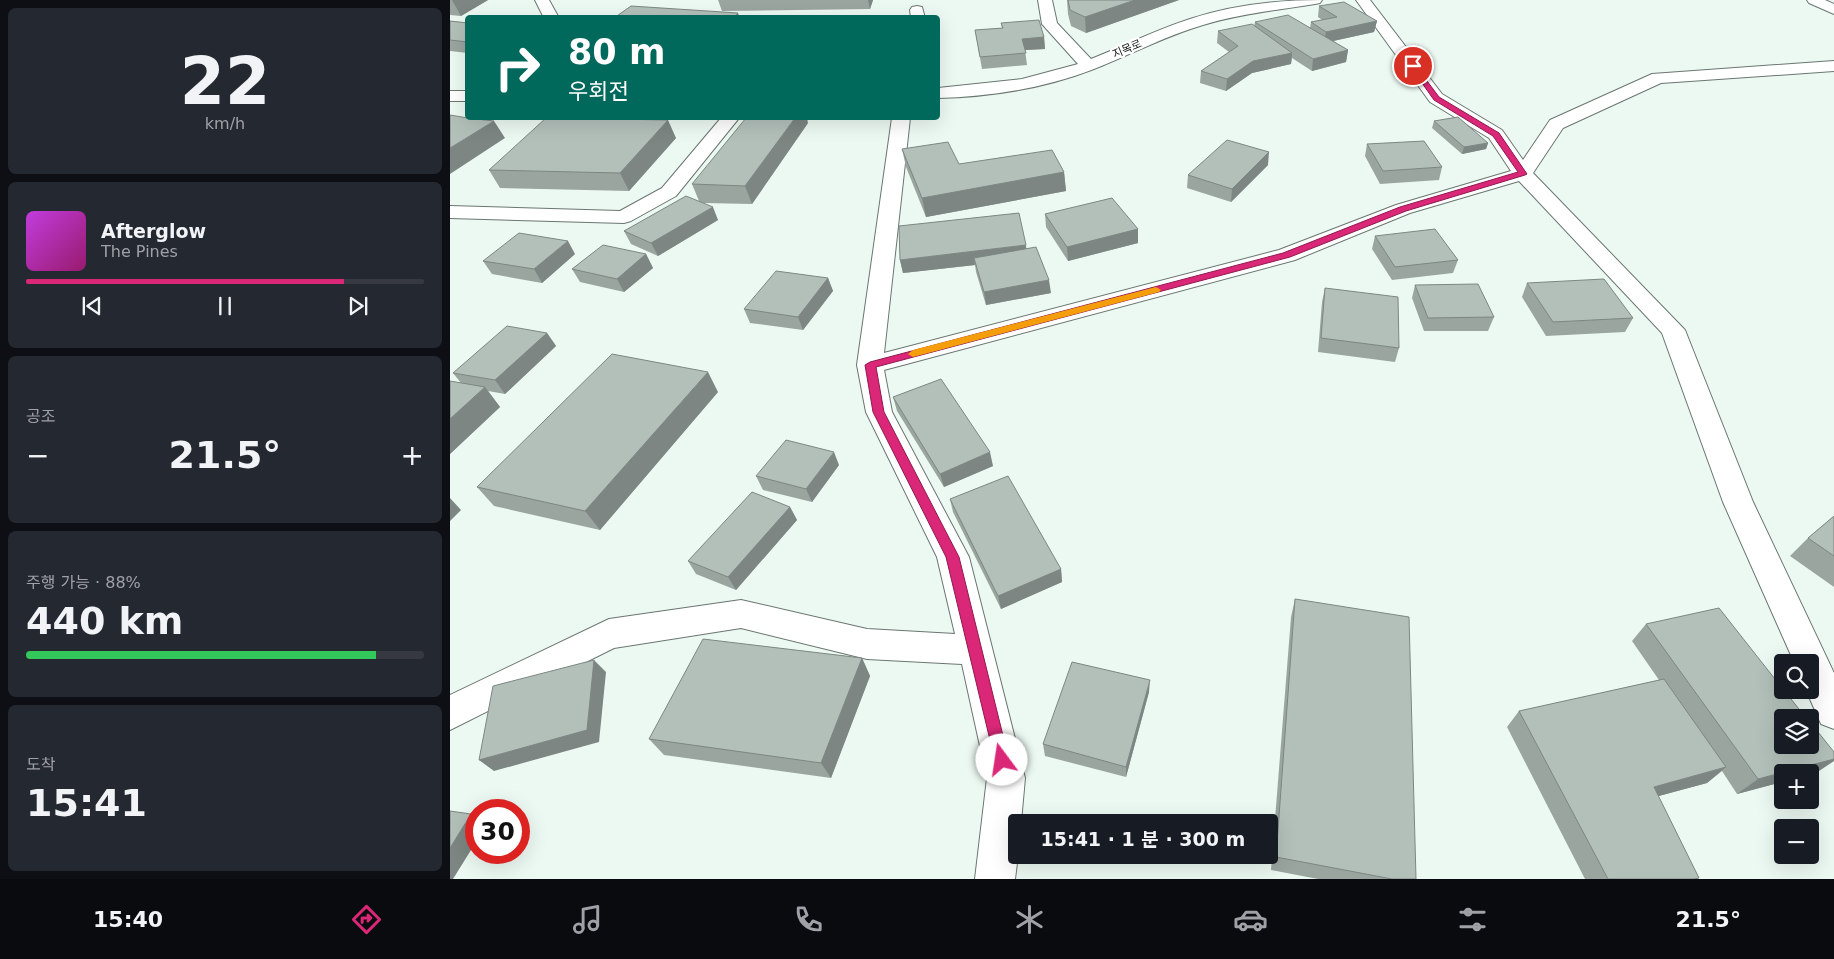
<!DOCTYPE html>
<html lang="ko">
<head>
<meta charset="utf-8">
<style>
  :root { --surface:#171b24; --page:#242831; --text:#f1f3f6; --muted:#9ea1a6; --line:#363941; --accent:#db2777 }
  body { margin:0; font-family:"DejaVu Sans","Noto Sans KR",sans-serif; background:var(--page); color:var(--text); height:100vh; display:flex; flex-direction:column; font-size:19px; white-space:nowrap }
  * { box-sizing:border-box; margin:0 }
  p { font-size:16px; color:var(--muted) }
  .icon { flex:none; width:28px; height:28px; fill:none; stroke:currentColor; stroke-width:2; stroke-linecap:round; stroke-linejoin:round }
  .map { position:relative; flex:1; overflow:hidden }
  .details { display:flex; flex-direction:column; gap:8px; padding:8px; background:#0d0f14; width:450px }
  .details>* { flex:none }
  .banner { position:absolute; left:15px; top:15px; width:475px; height:105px; border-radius:5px; box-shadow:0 5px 20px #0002; background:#00695c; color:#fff; overflow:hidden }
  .controls { position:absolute; left:1324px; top:654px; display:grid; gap:10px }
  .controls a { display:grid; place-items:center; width:45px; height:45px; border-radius:5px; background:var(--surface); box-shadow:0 5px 20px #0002; font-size:25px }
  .speed { position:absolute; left:15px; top:799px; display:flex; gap:10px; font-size:25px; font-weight:700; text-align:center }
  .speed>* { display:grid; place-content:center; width:65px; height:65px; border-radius:50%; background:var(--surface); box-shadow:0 5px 20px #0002; line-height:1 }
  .speed .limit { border:8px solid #d22; background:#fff; color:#111 }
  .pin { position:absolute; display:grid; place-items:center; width:42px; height:42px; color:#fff; margin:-21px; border:2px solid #fff; border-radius:50%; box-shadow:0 1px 5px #0007 }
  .me { position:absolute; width:55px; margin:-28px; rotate:346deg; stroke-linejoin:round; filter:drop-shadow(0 0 4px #0008) }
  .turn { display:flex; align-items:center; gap:18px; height:105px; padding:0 20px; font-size:22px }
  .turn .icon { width:65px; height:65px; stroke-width:2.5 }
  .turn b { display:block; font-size:35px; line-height:42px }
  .big { font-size:38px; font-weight:700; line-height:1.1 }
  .details .card { flex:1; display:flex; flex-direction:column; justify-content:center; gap:8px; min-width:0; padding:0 18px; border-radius:8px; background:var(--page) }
  .details .dial { align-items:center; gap:0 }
  .dial b { font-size:65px; line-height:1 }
  .song { display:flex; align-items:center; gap:15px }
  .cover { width:60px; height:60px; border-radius:8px; background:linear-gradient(135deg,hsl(290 70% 55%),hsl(320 70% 35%)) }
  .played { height:5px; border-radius:2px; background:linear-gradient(90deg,var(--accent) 80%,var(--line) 80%) }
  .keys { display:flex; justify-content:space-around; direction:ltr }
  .heat { display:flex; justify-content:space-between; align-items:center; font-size:28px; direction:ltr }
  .charge { height:8px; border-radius:4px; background:linear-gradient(90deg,#34c759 88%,var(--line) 0) }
  .trip { position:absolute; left:558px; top:814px; width:270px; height:50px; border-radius:5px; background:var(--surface); box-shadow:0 5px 20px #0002; font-weight:700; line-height:50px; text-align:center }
  .tabs { display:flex; height:80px; justify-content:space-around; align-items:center; background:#090b0e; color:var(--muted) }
  .tabs .icon { width:35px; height:35px }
  .tabs .selected { color:var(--accent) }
  .tabs b { font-size:22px; color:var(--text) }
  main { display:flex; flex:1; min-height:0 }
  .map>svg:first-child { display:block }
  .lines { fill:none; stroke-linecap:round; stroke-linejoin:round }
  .minor-casing { stroke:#6a7670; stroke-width:2 }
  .minor { fill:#fff; fill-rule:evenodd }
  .wall { fill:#9aa5a0 }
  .shaded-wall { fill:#7d8682 }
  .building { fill:#b3c0ba; stroke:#7d8682 }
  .route { fill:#db2777; stroke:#8e194d }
  .slow { fill:#f59e0b }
  .labels { text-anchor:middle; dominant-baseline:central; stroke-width:4.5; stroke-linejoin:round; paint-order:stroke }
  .far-street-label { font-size:11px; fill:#0f1411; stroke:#fff }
</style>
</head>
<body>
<main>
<section class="details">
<div class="card dial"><b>22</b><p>km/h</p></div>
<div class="card">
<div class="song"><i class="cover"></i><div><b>Afterglow</b><p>The Pines</p></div></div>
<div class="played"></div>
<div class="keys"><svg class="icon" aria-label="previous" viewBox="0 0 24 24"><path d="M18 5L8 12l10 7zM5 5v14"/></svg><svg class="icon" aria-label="pause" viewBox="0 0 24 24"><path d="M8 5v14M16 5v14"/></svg><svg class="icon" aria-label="next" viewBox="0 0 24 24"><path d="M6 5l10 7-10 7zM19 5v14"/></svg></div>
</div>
<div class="card"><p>공조</p>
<div class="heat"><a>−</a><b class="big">21.5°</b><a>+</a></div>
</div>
<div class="card"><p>주행 가능 · 88%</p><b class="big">440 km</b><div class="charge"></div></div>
<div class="card"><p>도착</p><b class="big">15:41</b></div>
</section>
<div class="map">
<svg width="1384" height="879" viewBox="0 0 1384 879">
  <rect width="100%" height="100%" fill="#ecf9f2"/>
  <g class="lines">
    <g class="minor-casing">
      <path id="minor" d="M85,0H99L109,18H94Z
        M588,0H602L607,23L641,59C674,46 706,30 740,19C783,5 827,0 872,0L870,3L865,4C828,10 789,14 753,25C715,36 680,55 644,69C595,88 540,97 488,98V88L572,79L628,64L592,24Z
        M906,0H920L992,94L1052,130L1073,160L1100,120L1202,74L1384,61V71L1211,83L1113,128L1083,173L1235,330L1303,502L1384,673V729L1371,724L1356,690H1360V662H1344L1273,502L1212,333L1069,181L960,213L845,260L434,370L442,412L519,557L575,778L571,822H566L568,855L565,879H525L537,778L512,664L417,659L291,628L164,648L0,730V695L159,619L291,600L417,629L505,634L487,557L416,412L407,365L442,118H460L434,353L829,250L946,205L1061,171L1039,138L980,102Z
        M1357,0H1375L1384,4V14L1359,3Z
        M467,6L472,7L475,18H461L460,10L462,7Z
        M0,91H18V101H0Z
        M271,118H289L226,196L181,221L174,223L0,218V206L170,211L212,188Z"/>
    </g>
    <use href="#minor" class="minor"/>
  </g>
  <path class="wall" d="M0,0H38L11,16L0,15Z
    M268,0H423L420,9L272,11Z
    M617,0H729L636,33L621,26L618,14Z
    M869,6L927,21L924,32L883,41L898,50L896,62L862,71L842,58L841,64L802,73L776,91L750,83L751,71L779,52L767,43L768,31L804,26L805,22L860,28L861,22L872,20L868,17Z
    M0,21L18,23V53L0,51Z
    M551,23L594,37L595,49L575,50L577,65L532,69L525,30L552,28Z
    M984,121L1038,143L1036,149L1012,154L982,128Z
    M358,123L302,204L253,203L268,220L208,256L181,244L174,231L249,201L242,184Z
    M226,138L179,191L50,188L39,170Z
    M917,144L992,167L989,180L930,184L915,156Z
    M452,149L509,164L614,172L616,191L476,217L456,167Z
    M818,165L781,202L737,188L738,175Z
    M595,214L688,229V243L618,261L596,227Z
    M925,236L1008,260L1003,273L942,280L922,249Z
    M576,245V249L601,293L536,305L526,272L525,265L453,273L450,260Z
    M125,254L92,283L42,274L33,261Z
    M196,254L203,268L174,292L130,282L122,269Z
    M378,278L383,291L353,330L300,323L294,309Z
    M1077,283L1183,318L1175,332L1096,336L1072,297Z
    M965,285L1044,317L1038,331H974L962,298Z
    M875,288L949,348L945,362L868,352L872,302Z
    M97,333L106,346L55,394L38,391L50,407L0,454V381L11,383L3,373Z
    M268,392L150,530L44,506L27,487Z
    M443,397L543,466L494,487L447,411Z
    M389,465L362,502L313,490L306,476Z
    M500,499L611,569L612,582L551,609L503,512Z
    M340,507L347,520L286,590L246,574L238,561Z
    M1384,516V587L1340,556L1358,538Z
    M845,599L966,879H868L821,870L841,617Z
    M1196,624L1366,773L1287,794L1272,771L1257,783L1208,796L1249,878L1247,879H1135L1057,727L1069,711L1209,680L1182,641Z
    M412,658L420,676L381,778L214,755L199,739Z
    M699,692L676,777L595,756L593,744Z"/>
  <path class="shaded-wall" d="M2,0H38L11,16Z
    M418,0H423L420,9Z
    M685,0H729L636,33L635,17Z
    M288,13L290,18H283Z
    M927,21L924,32L874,43L876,32Z
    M594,37L595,49L574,50L572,39Z
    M898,50L896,62L862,71L863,59Z
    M842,53L841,64L802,73L776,91L777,79L803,61Z
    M345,118H357L358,123L302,204L295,186Z
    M218,120L226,138L179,191L170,173Z
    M44,121L55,138L0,174V148Z
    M1038,143L1036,149L1012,154L1014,147Z
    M819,152L818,165L781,202L782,189Z
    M614,172L616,191L476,217L472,198Z
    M263,207L268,220L208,256L201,243Z
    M688,229V243L618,261L617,247Z
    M118,241L125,254L92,283L84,269Z
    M576,245L577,258H524L525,265L453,273L450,260Z
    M196,254L203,268L174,292L167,279Z
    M378,278L383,291L353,330L348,317Z
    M599,280L601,293L536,305L534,292Z
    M97,333L106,346L55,394L45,380Z
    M258,372L268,392L150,530L135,511Z
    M35,387L50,407L0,454V419Z
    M384,452L389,465L362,502L356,489Z
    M540,452L543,466L494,487L490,474Z
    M0,498L11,510L0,521Z
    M340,507L347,520L286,590L278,577Z
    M611,569L612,582L551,609L548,596Z
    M412,658L420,676L381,778L371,763Z
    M144,660L156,672L149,742L44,771L29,760Z
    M700,680L699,692L676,777V767Z
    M1384,759V761L1366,773L1360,775V772H1333Z
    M1276,767L1257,783L1187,802L1204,787Z
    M1332,773V782L1287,794L1308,779Z
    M21,814L26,817V842L3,879H0V848Z"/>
  <path class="building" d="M618,0H685L635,17L620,10Z
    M894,2L927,21L876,32L861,22L887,17L869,6Z
    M181,6L288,13L283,18H164Z
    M838,15L898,50L863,59L805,22Z
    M589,20L594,37L572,39L576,53L530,57L525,30L553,28L551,23Z
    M0,21L18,23V42L0,40Z
    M802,24L842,53L803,61L777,79L751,71L788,46L768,31Z
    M0,115L18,118L44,121L0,148Z
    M1008,117L1038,143L1014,147L984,121Z
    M96,118H113L218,120L170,173L39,170Z
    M296,118H345L295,186L242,184Z
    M777,140L819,152L782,189L738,175Z
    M974,141L992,167L933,171L917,144Z
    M498,142L509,164L602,150L614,172L472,198L452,149Z
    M236,196L263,207L201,243L174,231Z
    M662,198L688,229L617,247L595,214Z
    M569,213L576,245L450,260L449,226Z
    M985,229L1008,260L945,267L925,236Z
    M69,233L118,241L84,269L33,261Z
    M153,245L196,254L167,279L122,269Z
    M586,247L599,280L534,292L524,258Z
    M326,271L378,278L348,317L294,309Z
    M1154,279L1183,318L1103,322L1077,283Z
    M1028,284L1044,317L978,318L965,285Z
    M875,288L948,297L949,348L871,338Z
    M57,326L97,333L45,380L3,373Z
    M162,354L258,372L135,511L27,487Z
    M491,379L540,452L490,474L443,397Z
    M0,381L35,387L0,419Z
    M336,440L384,452L356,489L306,476Z
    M558,476L611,569L548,596L500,499Z
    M302,492L340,507L278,577L238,561Z
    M1384,516V556L1358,538Z
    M845,599L959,617L966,879H942L826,857Z
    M1269,608L1332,688V690H1334L1356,718H1332V745H1360V722L1384,752V759L1308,779L1196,624Z
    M253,639L412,658L371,763L199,739Z
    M144,660L137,730L29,760L43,686Z
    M622,662L700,680L676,767L593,744Z
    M1214,679L1276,767L1204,787L1249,878L1244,879H1158L1069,711Z
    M0,811L21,814L0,848Z"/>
  <path class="route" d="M961,65H965L989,97L1049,133L1077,174L1075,175L956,211L840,257L426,367L434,412L509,557L559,760L557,765L552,767L546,765L496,557L423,412L415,365L420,362L833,253L950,207L1068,172L1043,136L984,100L960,66Z"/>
  <path class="slow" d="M706,287L711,290L709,292L463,357L458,354L463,350Z"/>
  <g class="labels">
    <g class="far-street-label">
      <text transform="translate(677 49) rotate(-23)">지목로</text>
    </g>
  </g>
</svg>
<div class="controls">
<a><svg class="icon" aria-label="search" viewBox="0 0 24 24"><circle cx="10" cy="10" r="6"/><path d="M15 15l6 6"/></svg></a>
<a><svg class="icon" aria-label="layers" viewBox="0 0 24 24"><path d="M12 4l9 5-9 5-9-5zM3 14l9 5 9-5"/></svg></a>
<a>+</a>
<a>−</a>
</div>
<div class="speed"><div class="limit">30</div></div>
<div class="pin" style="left:963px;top:66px;background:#d93025"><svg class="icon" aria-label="arrive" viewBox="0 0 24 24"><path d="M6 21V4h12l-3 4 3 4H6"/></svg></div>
<svg class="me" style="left:552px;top:760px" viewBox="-20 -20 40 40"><circle r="19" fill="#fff"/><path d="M0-13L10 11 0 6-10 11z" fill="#db2777"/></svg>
<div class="trip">15:41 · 1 분 · 300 m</div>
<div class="banner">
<div class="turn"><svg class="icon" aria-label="right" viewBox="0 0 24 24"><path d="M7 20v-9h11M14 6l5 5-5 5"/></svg><div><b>80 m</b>우회전</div></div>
</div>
</div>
</main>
<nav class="tabs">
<b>15:40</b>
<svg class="icon selected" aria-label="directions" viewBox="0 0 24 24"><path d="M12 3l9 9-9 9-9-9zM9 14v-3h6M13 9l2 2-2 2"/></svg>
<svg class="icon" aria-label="music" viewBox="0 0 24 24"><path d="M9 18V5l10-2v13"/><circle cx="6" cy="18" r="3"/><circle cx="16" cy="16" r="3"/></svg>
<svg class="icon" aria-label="phone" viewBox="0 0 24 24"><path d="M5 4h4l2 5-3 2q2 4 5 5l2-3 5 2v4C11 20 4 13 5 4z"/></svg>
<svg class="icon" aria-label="climate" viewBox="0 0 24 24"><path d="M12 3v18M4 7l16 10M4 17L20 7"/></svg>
<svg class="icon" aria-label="car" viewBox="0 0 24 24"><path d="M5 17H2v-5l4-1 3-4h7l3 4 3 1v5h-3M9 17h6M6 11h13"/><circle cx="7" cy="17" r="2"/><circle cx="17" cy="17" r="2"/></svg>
<svg class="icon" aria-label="filters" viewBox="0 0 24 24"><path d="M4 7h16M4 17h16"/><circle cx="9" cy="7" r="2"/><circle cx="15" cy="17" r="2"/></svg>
<b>21.5°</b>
</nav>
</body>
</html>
